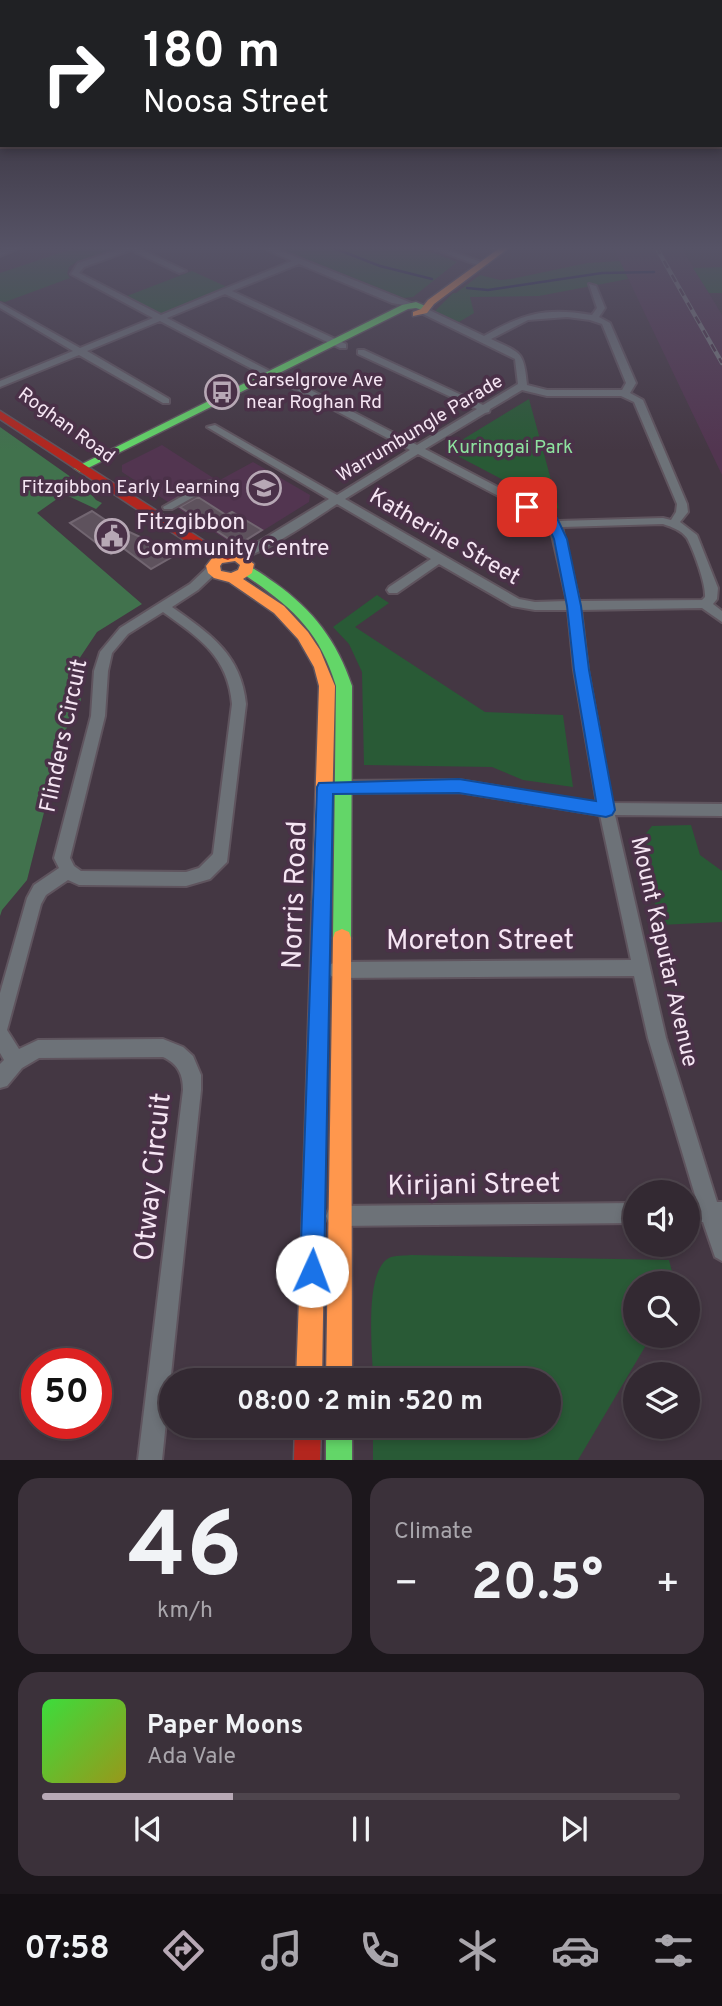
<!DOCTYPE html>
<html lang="en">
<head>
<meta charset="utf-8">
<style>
  :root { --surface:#332932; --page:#3b313a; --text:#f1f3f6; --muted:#a9a6ac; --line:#4e454d; --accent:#b7a8b5 }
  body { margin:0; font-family:Overpass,sans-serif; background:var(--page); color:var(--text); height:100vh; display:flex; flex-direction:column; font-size:26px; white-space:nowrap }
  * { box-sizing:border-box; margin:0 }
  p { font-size:23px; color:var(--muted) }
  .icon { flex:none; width:38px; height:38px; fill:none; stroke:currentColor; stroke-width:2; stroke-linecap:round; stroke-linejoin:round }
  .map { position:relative; height:1460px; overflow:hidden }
  .details { display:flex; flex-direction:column; gap:18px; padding:18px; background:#1c171c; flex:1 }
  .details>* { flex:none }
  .banner { position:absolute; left:0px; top:0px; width:723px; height:147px; box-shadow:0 4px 10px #0003,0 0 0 2px var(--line); background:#202124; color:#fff; overflow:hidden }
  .controls { position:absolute; left:623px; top:1180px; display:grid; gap:14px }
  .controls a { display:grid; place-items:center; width:77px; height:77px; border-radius:50%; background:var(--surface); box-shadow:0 4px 10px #0003,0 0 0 2px var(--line); font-size:35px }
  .speed { position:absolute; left:21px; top:1348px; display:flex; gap:14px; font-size:35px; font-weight:700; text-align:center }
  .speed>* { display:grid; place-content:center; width:91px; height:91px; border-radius:50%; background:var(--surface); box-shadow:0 4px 10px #0003,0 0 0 2px var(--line); line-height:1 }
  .speed .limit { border:10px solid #d22; background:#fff; color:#111 }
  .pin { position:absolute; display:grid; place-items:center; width:60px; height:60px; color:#fff; margin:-30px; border-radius:14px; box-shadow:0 4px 10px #0006 }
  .me { position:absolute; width:77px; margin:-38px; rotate:2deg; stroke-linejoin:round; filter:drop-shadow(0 0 5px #0008) }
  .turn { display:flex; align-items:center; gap:24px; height:147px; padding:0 28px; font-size:32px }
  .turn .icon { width:91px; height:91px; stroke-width:2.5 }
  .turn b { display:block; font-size:49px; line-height:60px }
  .big { font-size:52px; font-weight:700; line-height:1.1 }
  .details .card { flex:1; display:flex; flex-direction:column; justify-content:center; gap:10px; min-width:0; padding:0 24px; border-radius:21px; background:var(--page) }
  .details .dial { align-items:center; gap:0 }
  .dial b { font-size:91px; line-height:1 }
  .song { display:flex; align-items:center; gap:21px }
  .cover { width:84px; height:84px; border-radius:10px; background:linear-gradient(135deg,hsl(120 70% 55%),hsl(60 70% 35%)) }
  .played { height:7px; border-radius:4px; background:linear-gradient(90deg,var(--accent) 30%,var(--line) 30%) }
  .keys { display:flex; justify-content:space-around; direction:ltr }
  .heat { display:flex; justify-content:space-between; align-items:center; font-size:38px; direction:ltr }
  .details .tiles { flex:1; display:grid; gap:18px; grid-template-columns:1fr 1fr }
  .card:last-child { grid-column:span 2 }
  .trip { position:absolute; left:159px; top:1368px; width:402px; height:70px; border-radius:35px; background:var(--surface); box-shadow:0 4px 10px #0003,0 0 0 2px var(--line); font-weight:700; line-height:70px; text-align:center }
  .tab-bar { display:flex; height:112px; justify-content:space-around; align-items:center; background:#141014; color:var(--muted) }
  .tab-bar .icon { width:49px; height:49px }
  .tab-bar .active { color:var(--accent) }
  .tab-bar b { font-size:32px; color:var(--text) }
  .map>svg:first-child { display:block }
  .built { fill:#523550 }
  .green { fill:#295a36 }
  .forest { fill:#41724d }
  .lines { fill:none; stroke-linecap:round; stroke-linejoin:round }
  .stream { stroke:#151d4c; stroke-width:2.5 }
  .building { fill:#5e525d; stroke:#726671; stroke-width:2 }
  .street-casing { stroke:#5f545e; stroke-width:4 }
  .fast-casing { stroke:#5f545e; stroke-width:3 }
  .slow-casing { stroke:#5f545e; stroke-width:3 }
  .jam-casing { stroke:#5f545e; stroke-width:3 }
  .street { fill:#6d7278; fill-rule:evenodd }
  .fast { fill:#63d668; fill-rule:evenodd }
  .slow { fill:#ff974d; fill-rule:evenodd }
  .jam { fill:#b3261e; fill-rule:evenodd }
  .rail-casing { stroke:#77777e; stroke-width:4.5 }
  .rail { stroke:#4a3148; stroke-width:2.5; stroke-dasharray:8; stroke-linecap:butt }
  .route { fill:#1a73e8; stroke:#114b97; stroke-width:2 }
  .labels { text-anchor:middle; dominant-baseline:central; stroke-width:7; stroke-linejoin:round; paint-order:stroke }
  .far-poi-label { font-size:19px; fill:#f5e5f3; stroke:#4a3148; text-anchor:start }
  .far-street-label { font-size:19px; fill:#f5e5f3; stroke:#4a3148 }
  .far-park-label { font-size:19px; fill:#8ee29f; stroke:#4a3148 }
  .poi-label { font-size:23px; fill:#f5e5f3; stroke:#4a3148; text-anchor:start }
  .street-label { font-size:23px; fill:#f5e5f3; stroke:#4a3148 }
  .near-street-label { font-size:28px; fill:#f5e5f3; stroke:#4a3148 }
</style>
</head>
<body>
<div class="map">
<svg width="722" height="1460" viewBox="0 0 722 1460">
  <rect width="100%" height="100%" fill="#443743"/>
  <path class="built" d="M613,247H681L722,315V475Z
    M162,445L218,481L253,462L310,495L309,502L243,543H231L122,472V465Z"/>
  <path class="green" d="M78,247H122L75,263L69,267L67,274L70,278L5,302L0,301V273Z
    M276,247H418L457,262L413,297L404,298Z
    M620,261L628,279L539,296L470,297L474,313L459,322L435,311L453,293H456L480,275L500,280L511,279L587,263Z
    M722,267V293H709L693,268Z
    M192,271L227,287L161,314L127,296Z
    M529,399L559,509L450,452L452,446Z
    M377,595L389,603L355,627L485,712L563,715L573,787L523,780L492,767L364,765L362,672L349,644L333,627Z
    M691,825L700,855L722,871V922L660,925L640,841L652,826Z
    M411,1255L669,1260L675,1283H635V1335H652L578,1460H373V1426H550V1381H373C373,1354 363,1272 389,1258C394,1255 405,1256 411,1255Z"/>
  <path class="forest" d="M0,427L85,487L96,500L102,503L96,509L64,494L37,513L142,604L97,632L79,659L81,702L64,733L27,880L2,910L0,916Z"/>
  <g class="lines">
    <path class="stream" d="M331,247L380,266L432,279
      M467,288L488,290L602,273L654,272"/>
  </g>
  <path class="building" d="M198,497L226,515L232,512L262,530L238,545L180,507Z
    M92,511L110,523L177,554L151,569L123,548L111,554L70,523Z"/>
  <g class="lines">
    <g class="street-casing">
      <path id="street" d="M12,247H22L0,256V251Z
        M126,247H136L186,271L179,273L131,250L84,267L79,273L161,315L292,261L261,247H271L414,304L410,306L392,303L299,264L232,291L346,344V348H340L225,294L167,318L281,377V381H275L160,321L87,351L169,399V403H163L79,355L0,387V381L73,351L0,308V303L80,348L153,318L71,274L78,263Z
        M429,247H439L487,264L480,266Z
        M488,247H498L494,249Z
        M589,284L596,286L605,308L599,317L610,323L636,383L630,393L643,400L687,504L688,512L680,522L697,535L718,588L717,599L713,604L722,611V622L702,608L581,610L588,670L612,803L722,804V816L615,815L666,1038L717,1202H722V1261L715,1257L703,1222H688V1202H697L648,1038L634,976L337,978L331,976L328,970L331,964L337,962L631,960L600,815L459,792L337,793L332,791L330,787L332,783L337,781L459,780L597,803L574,670L568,610H535L512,606L439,564L397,593H389L387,590L389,587L431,559L337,504C317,517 254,561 233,559V553L260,541L329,499L207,427L215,425L337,495L410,450L291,387V383H297L417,445L477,409L358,354V350H364L483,405L518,384L515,359L421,313V309H427L484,336C524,313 546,307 592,315L597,308ZM567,317L590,320L602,324L626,383L622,390H547L527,385C524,351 521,353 491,339L528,320ZM522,390L547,396H621L634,402L677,504L676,512L671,520L663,518L558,521L547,513L425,449L485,413L489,412L490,409ZM418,454L539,517L550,526L567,601L535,602L519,599L345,499ZM663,524C672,527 681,530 687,538C694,551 706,584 705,597L702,600L579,601L562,527Z
        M209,481L213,482V486L172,509H164L163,507Z
        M213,565L219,569L217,572L198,590L172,607C210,634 241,654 246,704L227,862L210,879L186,886L79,885L68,880L46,895L41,904L7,1030L19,1049L38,1040L163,1039L183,1047L193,1056L201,1075V1090L162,1460H138L183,1090C183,1074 178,1064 163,1057L39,1058L22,1068L7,1086L0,1088V1064L4,1060L0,1053V993L27,898L34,885L59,868L54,858L91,716L94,671L100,652L120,628L190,584L209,566ZM163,612C199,638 228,656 232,704L213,854L199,868L186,872L81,871L74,866L70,858L105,716L108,671L112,653L128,634Z
        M635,1203V1223L336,1226L329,1223L326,1216L329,1209L336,1206Z"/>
    </g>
    <g class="fast-casing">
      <path id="fast" d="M416,302L430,308L425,311L416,308L408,309L84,470L80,472L74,468L402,305Z
        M247,566C257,569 266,577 275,583C313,610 337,641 352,686L351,938L349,944L342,947L335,944L333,938L336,686C319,629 290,606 242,573L240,570Z
        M326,1426H352V1460H326Z"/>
    </g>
    <g class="slow-casing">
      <path id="slow" d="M501,247H510L434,304L427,313L413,316V312L421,309L428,300Z
        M237,552L254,564L252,573L243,579L284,606L308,632L320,650L335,686L330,902L328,908L321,910L314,908L312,902L319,686L314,667L298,639L274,613L229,582L214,578L208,573L206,566L213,557ZM235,561L240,565L238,570L231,573L221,571L220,566L222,563Z
        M342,929L349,932L351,938L352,1381H326L333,938L335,932Z
        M314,1179L322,1182L325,1190L322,1381H296L303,1190L306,1182Z"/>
    </g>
    <g class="jam-casing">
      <path id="jam" d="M0,411L209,544L235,556L228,560L199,550L0,419Z
        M321,894L328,896L330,902L325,1190L322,1198L314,1201L306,1198L303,1190L312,902L314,896Z
        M295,1426H321L320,1460H294Z"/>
    </g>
    <use href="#street" class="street"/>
    <use href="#fast" class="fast"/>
    <use href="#slow" class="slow"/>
    <use href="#jam" class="jam"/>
    <g class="rail-casing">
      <path id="rail" d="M656,247L722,363"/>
    </g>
    <use href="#rail" class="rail"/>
  </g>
  <linearGradient id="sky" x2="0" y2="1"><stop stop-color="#251e25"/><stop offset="0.55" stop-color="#565366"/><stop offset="1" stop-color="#565366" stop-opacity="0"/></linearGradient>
  <rect width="722" height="451" fill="url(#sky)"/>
  <path class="route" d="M527,503L557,518L567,539L581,606L589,670L615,810L612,815L606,817L459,793L333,794L324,1271L321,1279L312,1283L304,1279L300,1271L317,787L319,783L459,779L596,801L574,670L567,606L554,539L547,523L522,509V504Z"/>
  <defs>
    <g id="bus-ring" transform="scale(1.75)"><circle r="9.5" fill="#4a3148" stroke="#b7a8b5" stroke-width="1.5"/><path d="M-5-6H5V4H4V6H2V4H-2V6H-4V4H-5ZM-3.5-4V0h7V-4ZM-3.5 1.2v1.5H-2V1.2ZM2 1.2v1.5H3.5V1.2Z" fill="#b7a8b5"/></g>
    <g id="school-ring" transform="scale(1.75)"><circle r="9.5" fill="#4a3148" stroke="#b7a8b5" stroke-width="1.5"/><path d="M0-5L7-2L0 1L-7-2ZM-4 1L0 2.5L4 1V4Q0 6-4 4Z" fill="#b7a8b5"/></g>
    <g id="civic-ring" transform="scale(1.75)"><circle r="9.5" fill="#4a3148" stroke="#b7a8b5" stroke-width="1.5"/><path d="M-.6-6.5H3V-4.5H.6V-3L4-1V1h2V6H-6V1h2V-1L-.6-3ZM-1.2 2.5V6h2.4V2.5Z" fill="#b7a8b5"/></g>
  </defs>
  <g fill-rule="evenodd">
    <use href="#bus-ring" x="222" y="392"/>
    <use href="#school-ring" x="264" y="488"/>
    <use href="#civic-ring" x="112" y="536"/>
  </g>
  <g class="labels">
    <g class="far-poi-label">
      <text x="246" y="381">Carselgrove Ave<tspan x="246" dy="22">near Roghan Rd</tspan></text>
      <text x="240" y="488" text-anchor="end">Fitzgibbon Early Learning</text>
    </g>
    <g class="far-street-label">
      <text transform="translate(66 426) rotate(36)">Roghan Road</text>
      <text transform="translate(420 429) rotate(-31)">Warrumbungle Parade</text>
    </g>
    <g class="far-park-label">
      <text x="510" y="448">Kuringgai Park</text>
    </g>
    <g class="poi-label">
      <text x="136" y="523">Fitzgibbon<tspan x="136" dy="26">Community Centre</tspan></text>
    </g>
    <g class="street-label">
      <text transform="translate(444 538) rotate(30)">Katherine Street</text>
      <text transform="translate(65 736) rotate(-78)">Flinders Circuit</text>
      <text transform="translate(663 952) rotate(77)">Mount Kaputar Avenue</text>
    </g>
    <g class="near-street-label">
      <text transform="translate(296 895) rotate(-88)">Norris Road</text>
      <text x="480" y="942">Moreton Street</text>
      <text transform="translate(154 1177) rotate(-84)">Otway Circuit</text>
      <text transform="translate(474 1186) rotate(-1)">Kirijani Street</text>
    </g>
  </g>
</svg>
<div class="controls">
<a><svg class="icon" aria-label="sound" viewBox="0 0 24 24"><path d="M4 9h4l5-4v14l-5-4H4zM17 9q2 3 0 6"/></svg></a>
<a><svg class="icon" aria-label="search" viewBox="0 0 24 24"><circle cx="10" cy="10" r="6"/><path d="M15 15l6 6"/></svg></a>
<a><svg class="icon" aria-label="layers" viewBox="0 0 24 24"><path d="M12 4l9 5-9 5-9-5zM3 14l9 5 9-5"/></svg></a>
</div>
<div class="speed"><div class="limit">50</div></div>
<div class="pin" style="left:527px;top:507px;background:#d93025"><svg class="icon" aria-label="arrive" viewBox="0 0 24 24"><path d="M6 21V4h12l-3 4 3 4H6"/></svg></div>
<svg class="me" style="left:312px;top:1271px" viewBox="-20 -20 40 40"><circle r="19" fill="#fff"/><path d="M0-13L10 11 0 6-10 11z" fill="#1a73e8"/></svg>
<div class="trip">08:00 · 2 min · 520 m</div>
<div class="banner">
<div class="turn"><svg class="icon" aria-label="right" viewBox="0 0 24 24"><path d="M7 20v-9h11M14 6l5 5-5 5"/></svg><div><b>180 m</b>Noosa Street</div></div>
</div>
</div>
<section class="details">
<div class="tiles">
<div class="card dial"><b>46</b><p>km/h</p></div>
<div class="card"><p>Climate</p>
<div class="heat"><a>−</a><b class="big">20.5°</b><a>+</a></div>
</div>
<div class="card">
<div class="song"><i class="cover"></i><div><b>Paper Moons</b><p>Ada Vale</p></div></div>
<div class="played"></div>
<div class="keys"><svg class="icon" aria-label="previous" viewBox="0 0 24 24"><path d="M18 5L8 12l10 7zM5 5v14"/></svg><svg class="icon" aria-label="pause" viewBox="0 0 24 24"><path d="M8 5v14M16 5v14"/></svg><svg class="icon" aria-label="next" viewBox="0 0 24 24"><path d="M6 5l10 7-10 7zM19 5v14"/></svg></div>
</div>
</div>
</section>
<nav class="tab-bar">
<b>07:58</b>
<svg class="icon active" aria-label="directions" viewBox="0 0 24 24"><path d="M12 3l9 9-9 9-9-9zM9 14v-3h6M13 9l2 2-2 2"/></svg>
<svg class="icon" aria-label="music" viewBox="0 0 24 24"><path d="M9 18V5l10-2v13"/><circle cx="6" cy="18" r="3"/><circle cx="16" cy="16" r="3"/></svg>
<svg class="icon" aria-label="phone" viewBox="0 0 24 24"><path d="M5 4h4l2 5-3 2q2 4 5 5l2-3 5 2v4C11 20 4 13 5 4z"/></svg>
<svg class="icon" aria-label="climate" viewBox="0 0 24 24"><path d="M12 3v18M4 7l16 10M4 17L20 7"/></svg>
<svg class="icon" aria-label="car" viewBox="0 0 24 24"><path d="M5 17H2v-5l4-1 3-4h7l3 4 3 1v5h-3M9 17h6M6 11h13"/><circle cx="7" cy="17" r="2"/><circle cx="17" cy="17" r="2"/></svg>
<svg class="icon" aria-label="filters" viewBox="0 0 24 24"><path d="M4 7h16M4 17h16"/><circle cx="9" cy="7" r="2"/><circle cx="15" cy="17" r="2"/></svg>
</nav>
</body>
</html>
